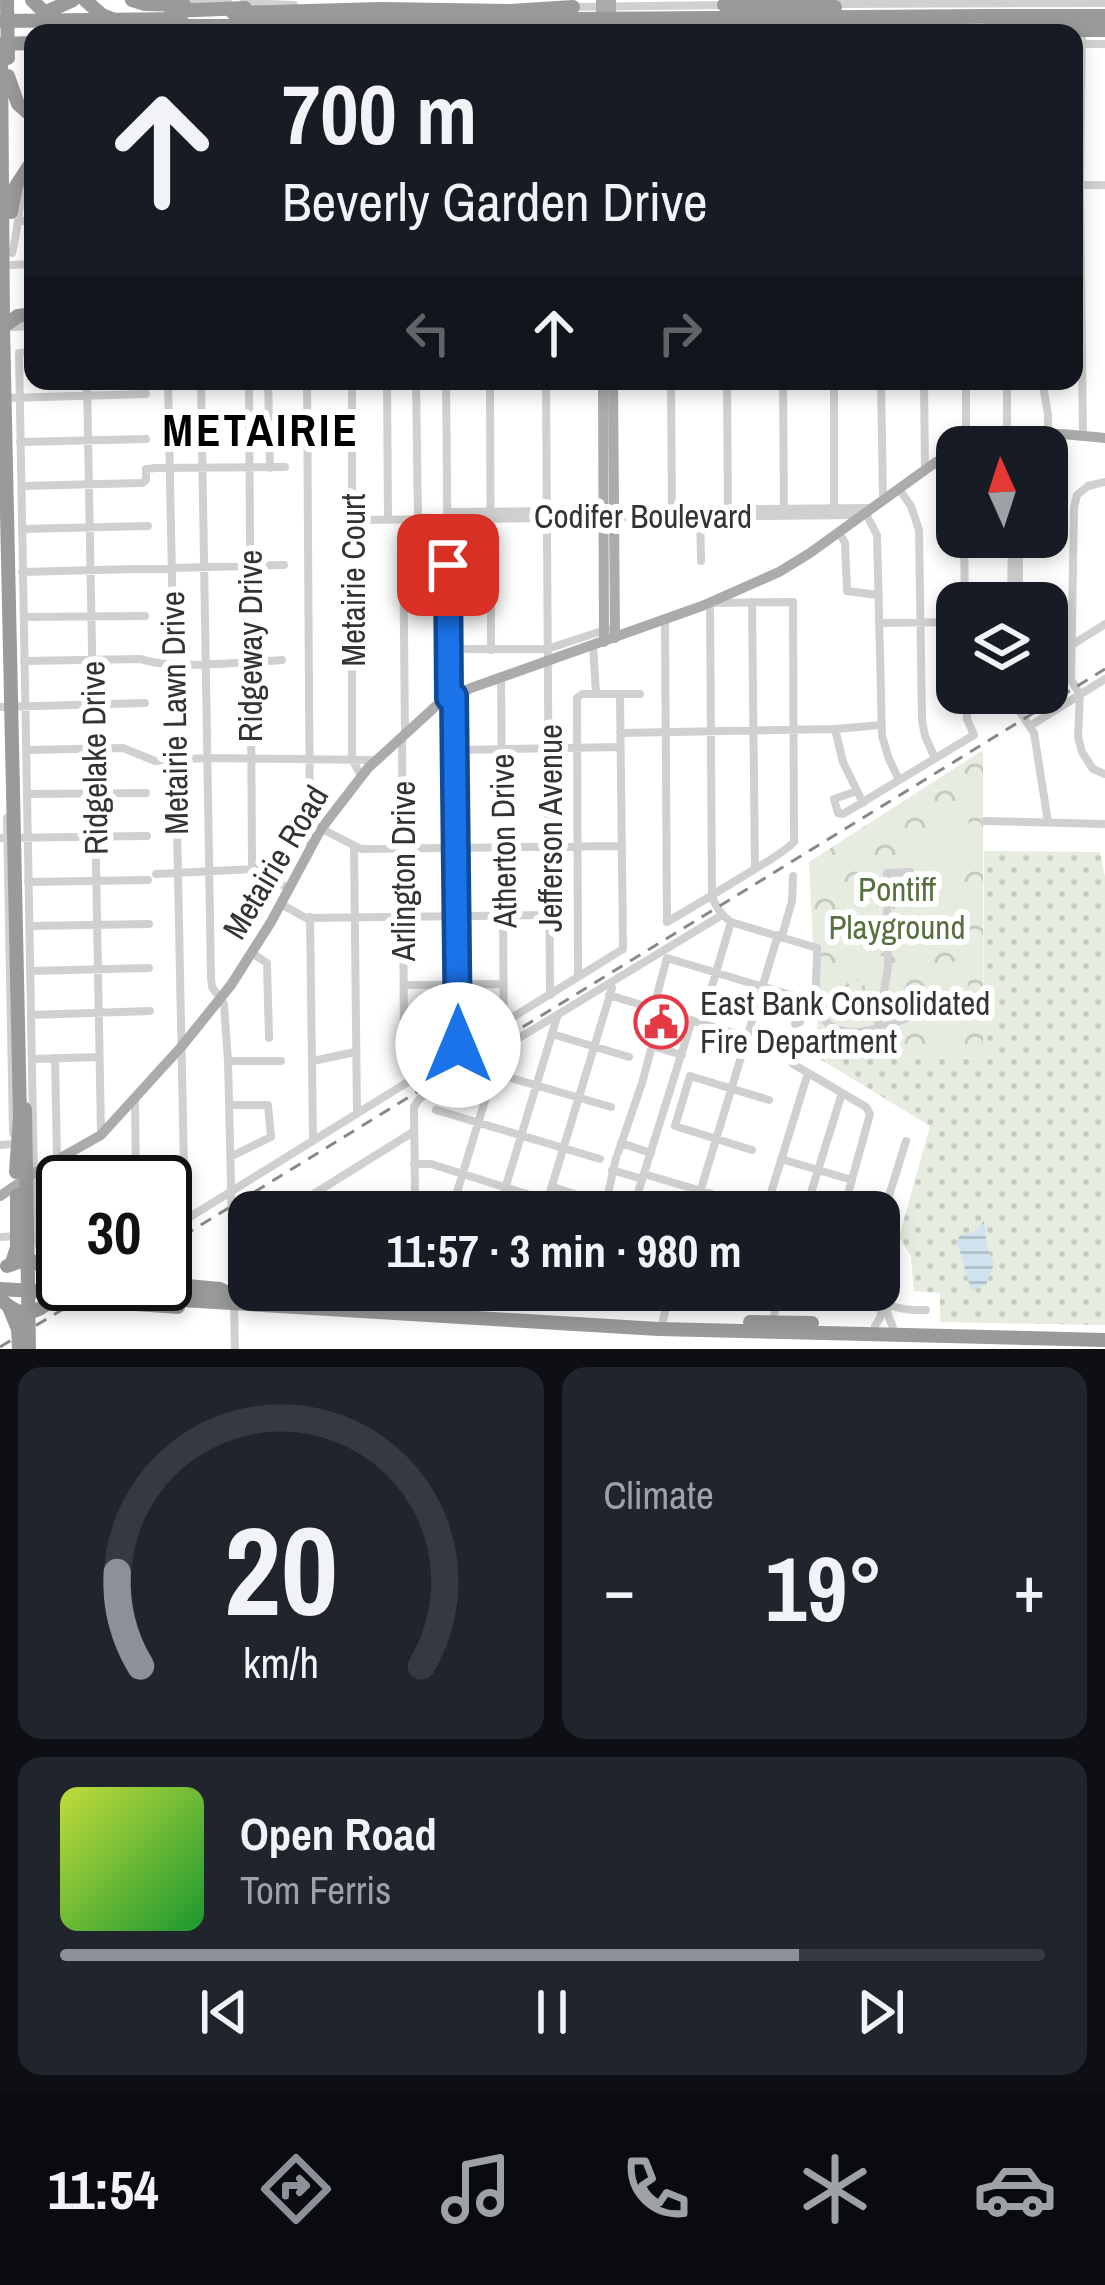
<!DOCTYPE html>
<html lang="en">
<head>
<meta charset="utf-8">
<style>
  :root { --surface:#171b24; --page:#20242c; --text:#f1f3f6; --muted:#9ea1a6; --line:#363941; --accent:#8c9099 }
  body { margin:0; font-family:"Archivo Narrow",sans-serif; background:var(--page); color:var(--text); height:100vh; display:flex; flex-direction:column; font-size:45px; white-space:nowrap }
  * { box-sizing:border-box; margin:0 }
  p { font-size:39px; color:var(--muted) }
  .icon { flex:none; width:66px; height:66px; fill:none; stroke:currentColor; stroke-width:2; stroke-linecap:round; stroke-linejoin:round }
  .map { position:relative; height:1349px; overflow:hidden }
  .side { display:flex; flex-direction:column; gap:18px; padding:18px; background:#0d0f14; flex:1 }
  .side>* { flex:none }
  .guide { position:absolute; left:24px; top:24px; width:1059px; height:366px; border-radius:24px; box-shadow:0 6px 18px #0003; background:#171b24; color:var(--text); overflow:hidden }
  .needle { width:78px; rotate:357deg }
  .tools { position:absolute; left:936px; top:426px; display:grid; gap:24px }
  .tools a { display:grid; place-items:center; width:132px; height:132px; border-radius:24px; background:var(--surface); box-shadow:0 6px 18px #0003; font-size:60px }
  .speed { position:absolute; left:36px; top:1155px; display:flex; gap:24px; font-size:60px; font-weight:700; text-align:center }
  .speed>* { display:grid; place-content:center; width:156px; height:156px; border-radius:50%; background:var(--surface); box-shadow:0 6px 18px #0003; line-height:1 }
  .speed .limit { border:6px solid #111; border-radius:18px; background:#fff; color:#111 }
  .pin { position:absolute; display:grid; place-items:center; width:102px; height:102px; color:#fff; margin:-51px; border-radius:24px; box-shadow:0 6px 18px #0006 }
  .me { position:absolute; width:132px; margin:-66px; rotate:0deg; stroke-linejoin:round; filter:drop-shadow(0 0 9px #0008) }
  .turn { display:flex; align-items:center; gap:42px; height:252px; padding:0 60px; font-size:54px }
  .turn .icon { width:156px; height:156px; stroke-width:2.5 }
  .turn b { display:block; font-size:84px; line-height:102px }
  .lanes { display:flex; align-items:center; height:114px; padding:0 60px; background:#0003; justify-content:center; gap:60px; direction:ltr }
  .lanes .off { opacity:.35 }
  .big { font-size:90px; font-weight:800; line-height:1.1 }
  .side .card { flex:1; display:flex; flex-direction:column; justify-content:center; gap:18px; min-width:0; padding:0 42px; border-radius:24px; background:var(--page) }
  .side .dial { align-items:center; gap:0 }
  .dial svg { height:312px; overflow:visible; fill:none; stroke:var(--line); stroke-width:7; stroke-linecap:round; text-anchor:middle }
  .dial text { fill:var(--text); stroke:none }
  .song { display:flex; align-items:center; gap:36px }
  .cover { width:144px; height:144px; border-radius:18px; background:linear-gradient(135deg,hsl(70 70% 55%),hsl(130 70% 35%)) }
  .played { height:12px; border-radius:6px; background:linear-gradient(90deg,var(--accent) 75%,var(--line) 75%) }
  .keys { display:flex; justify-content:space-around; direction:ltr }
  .heat { display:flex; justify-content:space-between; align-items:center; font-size:66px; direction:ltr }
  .side .tiles { flex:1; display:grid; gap:18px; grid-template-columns:1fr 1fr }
  .card:last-child { grid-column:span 2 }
  .trip { position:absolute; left:228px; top:1191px; width:672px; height:120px; border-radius:24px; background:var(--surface); box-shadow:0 6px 18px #0003; font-weight:800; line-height:120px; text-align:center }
  .tabs { display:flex; height:192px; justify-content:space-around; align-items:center; background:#090b0e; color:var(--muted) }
  .tabs .icon { width:84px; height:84px }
  .tabs .selected { color:var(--accent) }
  .tabs b { font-size:54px; color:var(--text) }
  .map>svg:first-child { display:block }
  .grass { fill:url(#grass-dots) }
  .park { fill:url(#park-crowns) }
  .pitch { fill:#e6ecdf; fill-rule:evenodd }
  .water { fill:url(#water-rules) }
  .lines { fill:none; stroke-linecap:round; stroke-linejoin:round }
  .minor { stroke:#d0d0d0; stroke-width:8 }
  .major { stroke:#ababab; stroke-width:10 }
  .highway { stroke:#9a9a9a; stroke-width:14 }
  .rail { stroke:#888; stroke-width:3; stroke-dasharray:12 9; stroke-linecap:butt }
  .highway-bridge { stroke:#9a9a9a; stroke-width:14 }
  .route-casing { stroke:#114b97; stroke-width:30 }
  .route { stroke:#1a73e8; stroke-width:21 }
  .labels { text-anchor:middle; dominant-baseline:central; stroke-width:12; stroke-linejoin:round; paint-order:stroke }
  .street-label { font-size:33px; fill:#333; stroke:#fff }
  .park-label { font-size:33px; fill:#56703f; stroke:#fff }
  .poi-label { font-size:33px; fill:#333; stroke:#fff; text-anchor:start }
  .district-label { font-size:45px; font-weight:bold; letter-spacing:3px; fill:#000; stroke:#fff }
</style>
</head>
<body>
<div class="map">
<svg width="1105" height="1349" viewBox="0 0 1105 1349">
  <defs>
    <pattern id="grass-dots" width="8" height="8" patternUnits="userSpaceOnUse" patternTransform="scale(3)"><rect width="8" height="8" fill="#e6ecdf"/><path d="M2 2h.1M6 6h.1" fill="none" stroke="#c6cbc0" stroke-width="1.8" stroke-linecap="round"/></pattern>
    <pattern id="park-crowns" width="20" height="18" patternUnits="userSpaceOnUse" patternTransform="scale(3)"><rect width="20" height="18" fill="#e6ecdf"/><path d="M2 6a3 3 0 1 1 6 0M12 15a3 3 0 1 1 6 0" fill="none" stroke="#c6cbc0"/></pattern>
    <pattern id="water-rules" width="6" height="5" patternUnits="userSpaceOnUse" patternTransform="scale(3)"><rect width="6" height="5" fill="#cfe2ee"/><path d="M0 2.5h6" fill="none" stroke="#b2c2cd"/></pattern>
  </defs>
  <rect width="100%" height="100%" fill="#fff"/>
  <path class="grass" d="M984,851L1100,852L1105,877V1325L940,1322V1293L914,1291L911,1256L899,1237L930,1126L815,1056L819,1053L983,1059Z"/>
  <path class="park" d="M983,750V1059L819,1053L815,1056L818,1046L809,862Z"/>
  <path class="pitch" d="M958,813H969L967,860L963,863H918C917,834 931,820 958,813Z
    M939,893H943L972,919C966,944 949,948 925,945L908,925Z
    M862,895L874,901L880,912L881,995H875V980C837,1003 839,959 839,935C839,925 837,914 842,905C843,902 846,900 848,898ZM862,900L870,904L875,913V964L869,978L858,981L848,976L844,967V913L851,903Z
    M847,913H872V968H848Z
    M960,959H971L967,993L932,990C936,973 943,965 960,959Z"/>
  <path class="water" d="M984,1221L987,1248L994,1264L986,1285L971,1290L957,1241L960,1235L974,1232Z"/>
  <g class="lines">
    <path class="minor" d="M183,0L228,2
      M243,3L294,5
      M831,4L1105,3
      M573,7L726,5
      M1082,29L1080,185L1083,435
      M1074,44H1105
      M1080,185H1105
      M18,221H33
      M12,253C19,228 17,203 28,179
      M12,265L33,264
      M13,327L33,326
      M33,352L19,353L35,1236L45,1261L63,1272
      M87,381L101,1133
      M168,381L185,1220L623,949L620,694
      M201,381L211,978L212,987L224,1004L228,1061L235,1349
      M249,381L252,865L258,872L290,889
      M268,381L270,468
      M307,381L310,846
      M352,381V759L361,776
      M387,381L388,519
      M416,381L418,518
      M446,381L449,698
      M546,381L550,995
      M671,381L672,514
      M727,381L728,514
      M783,381L784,513
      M834,381V513
      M881,381L883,499
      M881,381H920
      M924,381L925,470
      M966,381V447
      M1007,381V429L1019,447
      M1042,381L1048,414V432
      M490,382L491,650
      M490,384L805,383
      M6,398L146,394
      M20,442L146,439
      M936,462L957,499
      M1105,482L1088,486L1077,495L1074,508L1071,680L1080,694L1078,737L1082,752L1093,769L1105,774
      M22,486L142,483L146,480V469L156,468L285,467
      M899,489L911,506L919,530L922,720L925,736L935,758
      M447,512L870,508
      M865,512L877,535L882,736L889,759L899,780
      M700,515L701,561
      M352,520L861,515
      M22,529L148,526
      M403,532L405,733
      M839,532L845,543L847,591L878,595
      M964,537L965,603
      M22,572L284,565
      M752,602L755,869
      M1011,603L1012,537
      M1019,603V537
      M24,617L145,616
      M665,620L667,922
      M879,623L957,622
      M593,645L596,694
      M1072,645L1105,624
      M466,649H547L608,629
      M24,661L141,659C168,670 250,662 282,660
      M1015,696L1018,709L1034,733L1048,822
      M454,697L458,1051
      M0,707L145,703
      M1030,726L1105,679
      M835,729L843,762L863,803
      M620,733L835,729L881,725
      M402,736L404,1040L413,1079
      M27,750L123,748L155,761L208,758L374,760
      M456,750L620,747
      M857,791L834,799L838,813L843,814L974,735L967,719L966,693
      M27,794L146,793
      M7,818L13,1133
      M985,821L1105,824
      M322,829L361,849L621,846
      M0,838L147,836
      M354,846L357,1113
      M156,874L254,869
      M28,882L148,880
      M281,904L306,918L550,915
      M310,917L313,1140
      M667,922C693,907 719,891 745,875C761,865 781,855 794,842L793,602L710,603L712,895C715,907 721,915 731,922L817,948C818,967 813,989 818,1006C833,1059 906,1017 937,1005
      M29,926L149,924
      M782,936L792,901L793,876
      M252,953L267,963L269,1038
      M667,958L817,1003
      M30,971L149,968
      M578,975L577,698L582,694H640
      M404,985L504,984
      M609,995L785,1049
      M31,1015L150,1011
      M701,1023L731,922
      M649,1024L667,958
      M795,1024L800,1022L807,1000
      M878,1026L888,967L887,873L910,872
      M552,1034L629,1057
      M55,1058L57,1158
      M32,1059L99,1057
      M228,1061H281
      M313,1061L355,1052
      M793,1064L866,1107L870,1114L843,1212
      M494,1073L611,1107
      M135,1099L136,1182
      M230,1105H268L271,1137L232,1156
      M436,1110L600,1159
      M621,1143L651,1153
      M0,1145L13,1144
      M752,1150L675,1126L690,1076L769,1100
      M618,1153L642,1083L652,1046L682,1055
      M781,1159L852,1180
      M414,1164H431L549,1201
      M612,1170L642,1179
      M644,1174L739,1202
      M115,1182L134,1170
      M553,1187L586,1198
      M35,1191H63
      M304,1200L413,1132
      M638,1206L636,1199L692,1020
      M451,1212L504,1038L501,677
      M498,1212L557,1017
      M544,1212L612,988L610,984
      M604,1212L616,1158
      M694,1212L778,935
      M765,1212L808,1073
      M805,1212L842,1093
      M233,1214L255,1201L411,1199L415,1195L414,1107L420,1098L722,915
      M879,1228L906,1141
      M35,1236H63
      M0,1237L20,1236
      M879,1273L892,1267
      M871,1290C884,1308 905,1311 926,1310
      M786,1298L855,1299L872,1293
      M887,1304C885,1317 894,1322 894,1335
      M772,1324L780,1290
      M875,1326L880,1318L883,1303
      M661,1329L670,1290"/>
    <path class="major" d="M601,0V27
      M611,27V0
      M603,381L604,642
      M613,381L615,638
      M977,447C1029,430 1051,432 1105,438
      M0,1196L34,1173L101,1135L182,1046L231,985L271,922L321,829L368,768L436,706L471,688L702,606L779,572L810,553L936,462L957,454"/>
    <path class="highway" d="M132,0L145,4L184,5
      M724,5L835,7
      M171,11L245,8
      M510,11L573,7
      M44,13L73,0
      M711,18L987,16
      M0,21L181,19
      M269,21L454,20
      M383,29L455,33
      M711,31L986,30
      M0,44L33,43
      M1,50L3,327L20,1116L16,1172
      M8,76L18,104L33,117
      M11,212L16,186L33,160
      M3,327L18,316L33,314
      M165,1284L220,1289L233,1295
      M0,1289L658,1329L1105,1340
      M253,1290L272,1297
      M0,1299C13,1311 24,1317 41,1308
      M750,1322L812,1323"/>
    <path class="rail" d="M165,1247L1105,669
      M0,1347L105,1284"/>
    <path class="highway-bridge" d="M7,0L8,58
      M32,0L65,33
      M85,0L102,15L129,26H279
      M233,13L381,9L510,11
      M987,16H1105
      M454,20L711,18
      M986,30H1105
      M455,33L711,31
      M25,1109L29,1349
      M12,1263L17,1247V1195
      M7,1266L27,1259L45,1267C55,1280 54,1293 44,1306
      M46,1303L65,1299L178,1307
      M9,1307L18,1329L19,1349"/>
  </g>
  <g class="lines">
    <g class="route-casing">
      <path id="route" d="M448,565L449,698L454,696L458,1045"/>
    </g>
    <use href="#route" class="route"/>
  </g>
  <defs>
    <g id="civic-ring" transform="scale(2.7)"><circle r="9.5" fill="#fff" stroke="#e63946" stroke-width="1.5"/><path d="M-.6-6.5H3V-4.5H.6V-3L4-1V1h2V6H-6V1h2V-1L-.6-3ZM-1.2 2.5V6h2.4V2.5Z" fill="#e63946"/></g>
  </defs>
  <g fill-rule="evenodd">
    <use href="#civic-ring" x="661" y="1022"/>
  </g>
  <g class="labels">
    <g class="street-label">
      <text x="643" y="516">Codifer Boulevard</text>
      <text transform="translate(353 580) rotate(-90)">Metairie Court</text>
      <text transform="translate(250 646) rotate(-90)">Ridgeway Drive</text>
      <text transform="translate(174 713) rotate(-91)">Metairie Lawn Drive</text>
      <text transform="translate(94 758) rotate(-91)">Ridgelake Drive</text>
      <text transform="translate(550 828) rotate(-90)">Jefferson Avenue</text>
      <text transform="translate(503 841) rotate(-91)">Atherton Drive</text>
      <text transform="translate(275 862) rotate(-59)">Metairie Road</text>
      <text transform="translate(403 871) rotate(-90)">Arlington Drive</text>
    </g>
    <g class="park-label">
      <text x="897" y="889">Pontiff<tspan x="897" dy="38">Playground</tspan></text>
    </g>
    <g class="poi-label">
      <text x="700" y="1003">East Bank Consolidated<tspan x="700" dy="38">Fire Department</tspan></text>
    </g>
    <g class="district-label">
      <text x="261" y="429">METAIRIE</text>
    </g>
  </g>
</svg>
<div class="tools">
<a><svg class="needle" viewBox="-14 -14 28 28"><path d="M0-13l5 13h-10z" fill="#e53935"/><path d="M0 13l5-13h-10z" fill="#9ea1a6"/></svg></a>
<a><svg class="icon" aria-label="layers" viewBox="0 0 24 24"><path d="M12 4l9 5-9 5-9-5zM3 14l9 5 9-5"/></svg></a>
</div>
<div class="speed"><div class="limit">30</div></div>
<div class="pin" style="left:448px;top:565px;background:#d93025"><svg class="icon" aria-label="arrive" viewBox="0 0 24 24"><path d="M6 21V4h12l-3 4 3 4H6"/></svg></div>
<svg class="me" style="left:458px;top:1045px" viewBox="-20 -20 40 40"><circle r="19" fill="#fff"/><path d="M0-13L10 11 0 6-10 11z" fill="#1a73e8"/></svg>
<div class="trip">11:57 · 3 min · 980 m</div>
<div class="guide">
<div class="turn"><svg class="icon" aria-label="ahead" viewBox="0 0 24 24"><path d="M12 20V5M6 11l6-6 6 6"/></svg><div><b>700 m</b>Beverly Garden Drive</div></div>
<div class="lanes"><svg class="icon off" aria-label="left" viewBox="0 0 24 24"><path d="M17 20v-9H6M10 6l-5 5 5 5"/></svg><svg class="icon" aria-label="ahead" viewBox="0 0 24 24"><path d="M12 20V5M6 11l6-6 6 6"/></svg><svg class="icon off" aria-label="right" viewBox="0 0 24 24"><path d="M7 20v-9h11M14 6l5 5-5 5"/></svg></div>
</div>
</div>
<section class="side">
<div class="tiles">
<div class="card dial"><svg viewBox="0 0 100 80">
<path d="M14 69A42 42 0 1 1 86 69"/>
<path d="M14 69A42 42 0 0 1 8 45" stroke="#8c9099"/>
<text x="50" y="56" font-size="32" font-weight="700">20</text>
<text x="50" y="72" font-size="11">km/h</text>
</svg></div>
<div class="card"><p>Climate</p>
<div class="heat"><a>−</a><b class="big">19°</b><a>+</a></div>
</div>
<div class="card">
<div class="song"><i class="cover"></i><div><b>Open Road</b><p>Tom Ferris</p></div></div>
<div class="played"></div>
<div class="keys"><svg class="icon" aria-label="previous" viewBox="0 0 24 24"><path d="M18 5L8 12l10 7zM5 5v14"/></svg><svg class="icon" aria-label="pause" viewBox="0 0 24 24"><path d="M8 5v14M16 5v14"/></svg><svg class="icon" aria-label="next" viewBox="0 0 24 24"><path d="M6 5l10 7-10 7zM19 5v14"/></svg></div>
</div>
</div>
</section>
<nav class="tabs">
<b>11:54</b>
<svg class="icon selected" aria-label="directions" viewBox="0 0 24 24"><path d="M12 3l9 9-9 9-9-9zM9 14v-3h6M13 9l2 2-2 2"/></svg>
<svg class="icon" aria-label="music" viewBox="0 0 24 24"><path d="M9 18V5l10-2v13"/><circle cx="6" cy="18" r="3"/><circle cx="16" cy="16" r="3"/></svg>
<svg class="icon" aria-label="phone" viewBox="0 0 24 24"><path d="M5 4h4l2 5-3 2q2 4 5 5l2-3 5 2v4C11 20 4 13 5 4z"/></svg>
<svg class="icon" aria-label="climate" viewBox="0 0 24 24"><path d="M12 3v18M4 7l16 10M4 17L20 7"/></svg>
<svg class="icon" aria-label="car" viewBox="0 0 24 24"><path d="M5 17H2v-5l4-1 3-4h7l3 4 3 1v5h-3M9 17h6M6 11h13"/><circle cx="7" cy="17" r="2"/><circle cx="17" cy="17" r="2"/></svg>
</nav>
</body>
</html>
